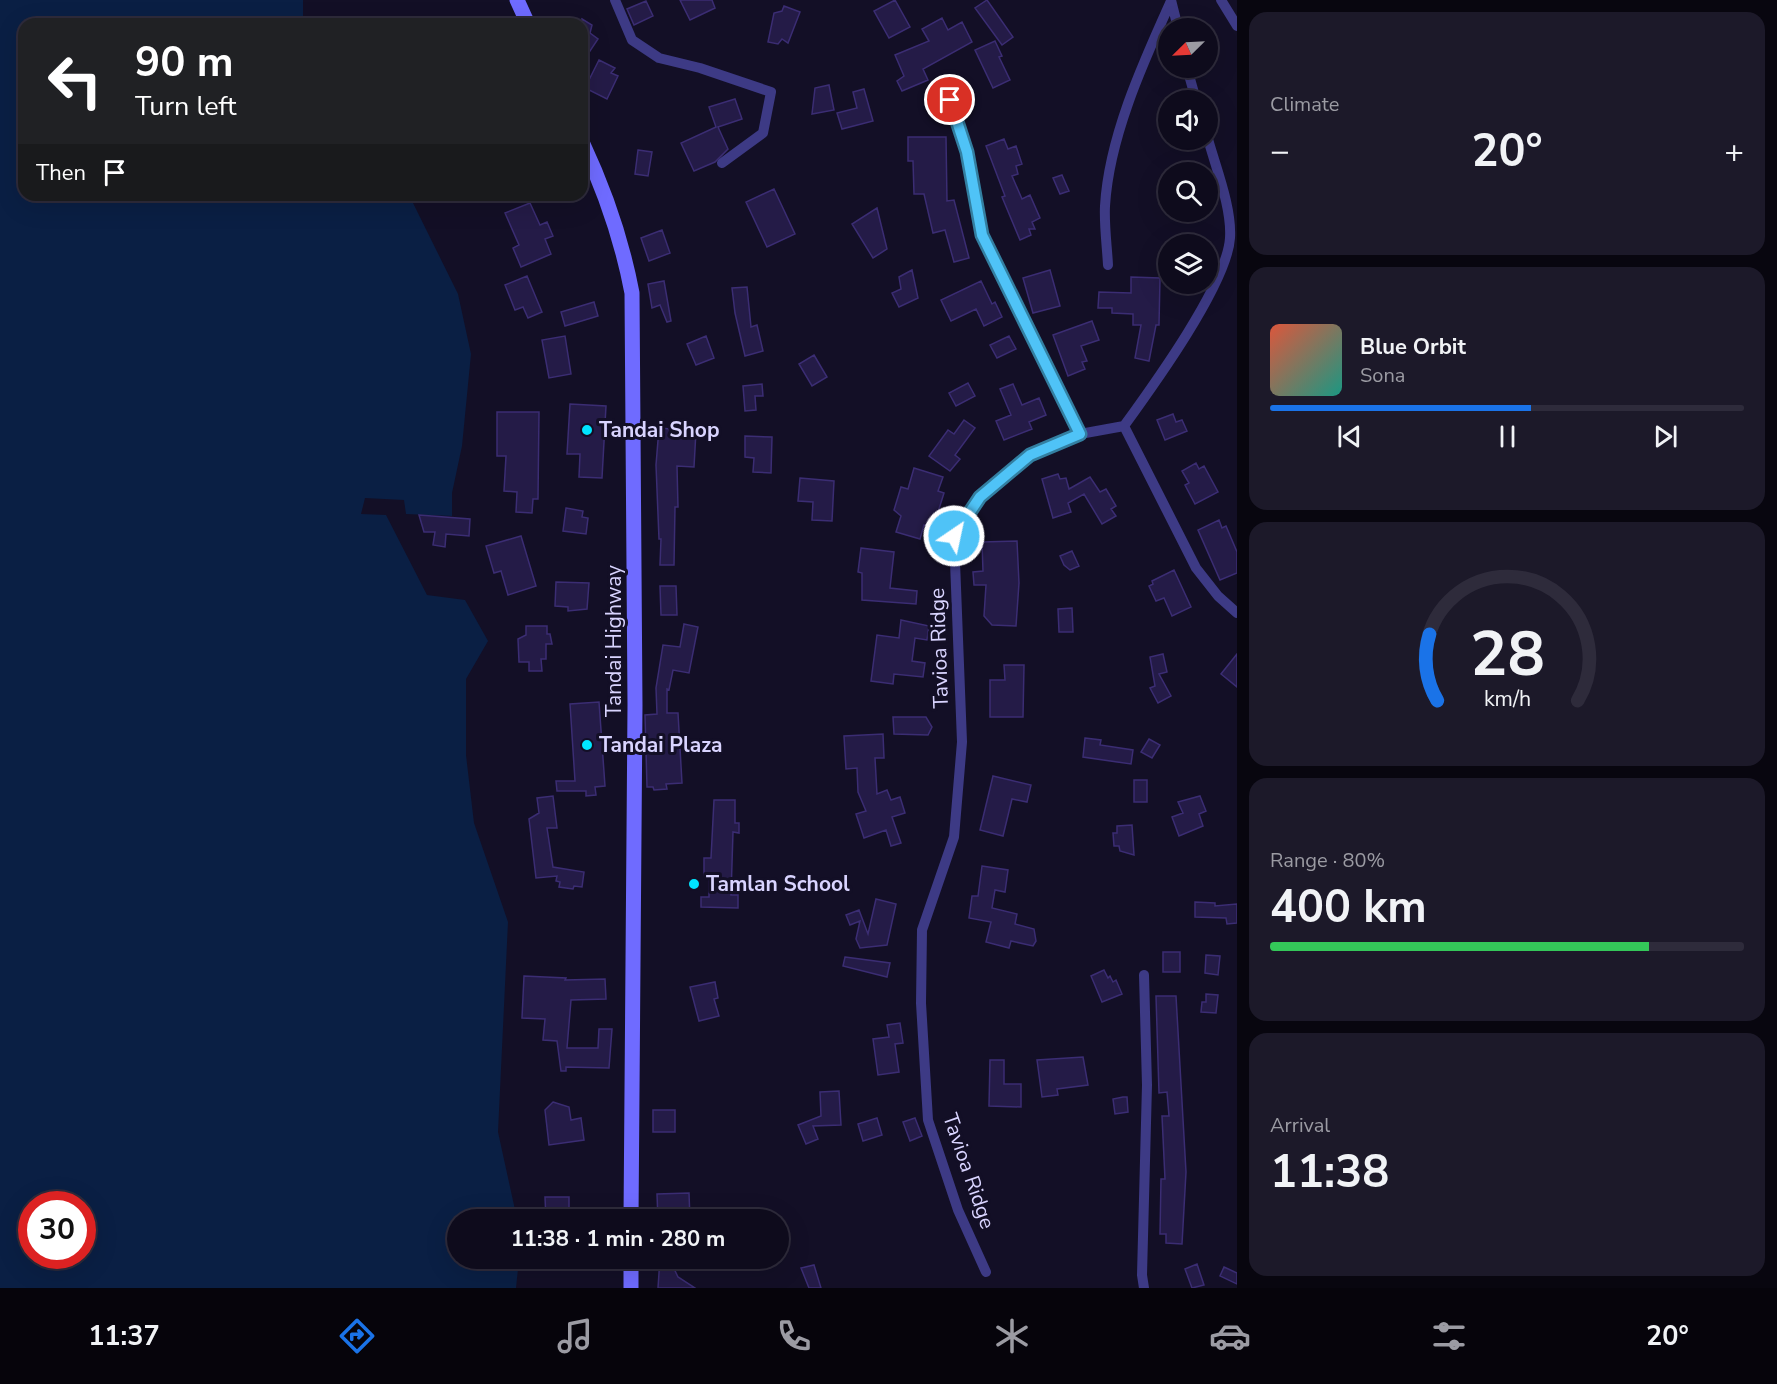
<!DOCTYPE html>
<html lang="en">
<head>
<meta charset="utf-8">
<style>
  :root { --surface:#0e0b1c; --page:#1c1929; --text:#f1f3f6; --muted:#9b9ba3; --line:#2e2b3b; --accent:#1a73e8 }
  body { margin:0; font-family:"Nunito Sans",sans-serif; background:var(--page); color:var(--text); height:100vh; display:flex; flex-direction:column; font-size:22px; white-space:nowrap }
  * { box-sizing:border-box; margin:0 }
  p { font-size:20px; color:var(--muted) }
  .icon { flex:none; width:33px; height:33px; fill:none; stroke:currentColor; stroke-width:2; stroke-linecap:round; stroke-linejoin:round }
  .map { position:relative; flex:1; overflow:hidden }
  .drawer { display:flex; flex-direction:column; gap:12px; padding:12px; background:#08060f; width:540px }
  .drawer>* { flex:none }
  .hud { position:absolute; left:18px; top:18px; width:570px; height:183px; border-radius:18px; box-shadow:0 6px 24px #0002,0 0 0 2px var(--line); background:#202124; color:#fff; overflow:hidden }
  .needle { width:39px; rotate:246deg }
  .controls { position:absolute; left:1158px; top:18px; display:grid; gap:12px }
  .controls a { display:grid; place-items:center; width:60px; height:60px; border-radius:50%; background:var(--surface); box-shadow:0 6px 24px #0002,0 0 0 2px var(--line); font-size:30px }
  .speed { position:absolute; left:18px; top:1191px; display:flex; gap:12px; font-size:30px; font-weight:700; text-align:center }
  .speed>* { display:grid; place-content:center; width:78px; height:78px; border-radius:50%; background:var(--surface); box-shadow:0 6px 24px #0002,0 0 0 2px var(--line); line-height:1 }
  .speed .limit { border:9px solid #d22; background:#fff; color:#111 }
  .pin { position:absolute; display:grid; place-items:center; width:51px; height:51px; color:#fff; margin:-26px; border:3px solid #fff; border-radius:50%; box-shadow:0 2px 6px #0007 }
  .me { position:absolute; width:66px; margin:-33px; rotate:34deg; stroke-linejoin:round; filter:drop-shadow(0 0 4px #0008) }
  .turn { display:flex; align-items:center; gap:21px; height:126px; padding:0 18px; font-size:27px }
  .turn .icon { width:78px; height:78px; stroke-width:2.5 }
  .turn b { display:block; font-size:42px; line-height:51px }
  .then { display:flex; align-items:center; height:57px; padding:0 18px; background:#0003; gap:12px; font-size:22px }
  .big { font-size:45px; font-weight:700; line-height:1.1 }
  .drawer .widget { flex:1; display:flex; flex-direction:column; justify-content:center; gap:9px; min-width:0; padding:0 21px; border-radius:18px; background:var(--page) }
  .drawer .dial { align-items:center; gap:0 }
  .dial svg { height:156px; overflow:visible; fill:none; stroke:var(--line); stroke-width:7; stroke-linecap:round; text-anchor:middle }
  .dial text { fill:var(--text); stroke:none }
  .song { display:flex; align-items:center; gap:18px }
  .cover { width:72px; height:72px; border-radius:9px; background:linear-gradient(135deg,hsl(10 70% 55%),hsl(170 70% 35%)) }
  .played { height:6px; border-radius:3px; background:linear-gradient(90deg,var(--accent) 55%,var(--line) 55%) }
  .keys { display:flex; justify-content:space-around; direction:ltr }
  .heat { display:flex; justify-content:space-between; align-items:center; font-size:33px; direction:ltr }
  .charge { height:9px; border-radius:4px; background:linear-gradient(90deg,#34c759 80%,var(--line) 0) }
  .trip { position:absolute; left:447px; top:1209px; width:342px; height:60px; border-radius:30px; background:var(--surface); box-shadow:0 6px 24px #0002,0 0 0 2px var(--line); font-weight:700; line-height:60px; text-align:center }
  .tabs { display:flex; height:96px; justify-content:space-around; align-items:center; background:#06040b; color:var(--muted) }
  .tabs .icon { width:42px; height:42px }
  .tabs .active { color:var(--accent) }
  .tabs b { font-size:27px; color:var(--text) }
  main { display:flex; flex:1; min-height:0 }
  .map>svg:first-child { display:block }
  .water { fill:#0a1f44; fill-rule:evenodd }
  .building { fill:#241b47; stroke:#3b2d73; stroke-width:1.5 }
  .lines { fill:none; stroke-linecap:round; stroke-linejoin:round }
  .minor { stroke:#3d3a85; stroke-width:10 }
  .secondary { stroke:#6f6bff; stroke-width:15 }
  .route-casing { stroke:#337fa1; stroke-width:15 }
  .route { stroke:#4fc3f7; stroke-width:10 }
  .poi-dot { fill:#00e5ff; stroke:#130f26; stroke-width:2 }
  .labels { text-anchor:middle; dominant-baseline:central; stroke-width:6; stroke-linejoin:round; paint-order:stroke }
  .poi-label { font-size:21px; font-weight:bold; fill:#d9d4ff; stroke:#130f26; text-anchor:start }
  .street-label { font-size:21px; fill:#d9d4ff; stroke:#130f26 }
</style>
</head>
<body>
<main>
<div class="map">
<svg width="1237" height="1288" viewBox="0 0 1237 1288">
  <rect width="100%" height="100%" fill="#130f26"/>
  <path class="water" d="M0,0H303V24H24V195H407L413,203L458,294L471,354L462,446L452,493V516L406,514L404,500L365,498L361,514L386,515L427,595L465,600L488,641L466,679V755L474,823L508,922L498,1132L517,1219L458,1220V1258L519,1259L516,1288H0ZM32,1204H82V1256H32Z"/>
  <path class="building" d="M680,0H712L715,8L690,20Z
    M895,0L910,27L889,38L874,11Z
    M987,0L1013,37L1002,45L975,8Z
    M646,1L653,16L634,25L627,9Z
    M784,6L800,12L788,43L782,39L778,44L768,42L774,13L782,11Z
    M942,18L948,30L962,22L972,42L923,69L928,80L902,91L897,81L904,76L895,55L929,41L922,29Z
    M582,19L592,25L590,33L598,39L588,54L582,50Z
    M995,41L1002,56L999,57L1010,80L993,88L975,50Z
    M599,60L615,68L611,73L618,76L607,99L585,88Z
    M829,85L834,110L812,114L815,88Z
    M864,89L873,121L842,129L837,113L857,108L853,92Z
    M735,99L742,119L718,127L728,149L715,162L694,171L681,143L716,127L709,107Z
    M908,137H946L947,201L954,200L969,258L954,262L945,230L933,233L924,194H914L913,161H908Z
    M1004,139L1008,149L1016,146L1022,164L1016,166L1018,174L1012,176L1022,199L1030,195L1040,218L1032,222L1035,229H1029L1031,235L1020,240L1002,197L1005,196L986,146Z
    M638,150L652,152L648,176L635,174Z
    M1062,175L1069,191L1060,194L1053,178Z
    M774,189L795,234L767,247L746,202Z
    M530,203L540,225L547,222L553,236L545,239L551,254L521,267L513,248L519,245L505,213Z
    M877,208L887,249L873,258L852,224Z
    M662,230L670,253L649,261L641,238Z
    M912,270L918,298L899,307L892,293L901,289L899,277Z
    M1050,270L1060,306L1033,313L1023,278Z
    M527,276L542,312L528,318L523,307L515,310L505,285Z
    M1131,277L1160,278L1159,325H1156L1149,361L1135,358L1141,325H1133V314L1112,313V308H1098L1099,292L1131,293Z
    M664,281L671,321L667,322L660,305L652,308L648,284Z
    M981,281L992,304L995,302L1002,317L984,326L976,309L951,321L941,300Z
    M747,287L751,327L757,325L763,351L745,356L735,313L732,288Z
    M594,302L598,316L565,326L561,312Z
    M1092,321L1099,340L1081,346L1087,361L1082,362L1085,369L1068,376L1053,335Z
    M565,336L571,374L549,378L542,340Z
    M706,336L714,358L696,365L687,344Z
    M1009,336L1016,349L997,358L990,345Z
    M814,355L827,377L812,386L799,364Z
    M968,383L975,396L956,406L949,393Z
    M762,384L763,396H755L756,410L745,411L743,386Z
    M1013,384L1022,405L1039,398L1046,415L1029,422L1032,429L1004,440L996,421L1011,415L1000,389Z
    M570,404L606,406L602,478L579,477L580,454H567Z
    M497,412H539L538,499H533L532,513L516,512L517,492L504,491L506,456H497Z
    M1173,414L1176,422L1182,420L1187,431L1165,440L1157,420Z
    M964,420L975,428L955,455L960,459L950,471L929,456L948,430L954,434Z
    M659,428L696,431L694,467L677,466L678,507H675L674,565H660L661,539H659L656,465Z
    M745,436L772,437L771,473L753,472L754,458L745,457Z
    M1196,463L1199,469L1204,466L1218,492L1195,504L1185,485L1189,483L1182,471Z
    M914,468L943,477L938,491L944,493L933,528L924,525L920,539L896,532L901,516L894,510L901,487L908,489Z
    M1058,474L1060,479L1066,478L1069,489L1090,477L1100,492L1106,489L1116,506L1111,509L1116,516L1102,524L1084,494L1068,503L1071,512L1053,518L1042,479Z
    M800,478L834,481L832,521L812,520L813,502L798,501Z
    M566,508L583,511L582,517L588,518L586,534L563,531Z
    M419,515L470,519L469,536L446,534L445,547L433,545L435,532H424Z
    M1219,520L1222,528L1226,526L1237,552V573L1220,580L1198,530Z
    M521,536L536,586L508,595L501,571L494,573L486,546Z
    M1017,541L1019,583L1016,626L992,625L984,616L986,585H974L973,572L983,571L982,542Z
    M861,548L894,552L890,588L917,591L916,604L862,600V573L858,572Z
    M1072,551L1079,566L1070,570L1064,565L1060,556Z
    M1174,570L1191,607L1172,616L1164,598L1156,601L1149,586L1153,584L1152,581Z
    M556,582L589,583L587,609L568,611V607L555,606Z
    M660,586H676L677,615H661Z
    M1072,608L1073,632H1059L1058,609Z
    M901,620L929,626L927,640L915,638L912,661L925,663L923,677L894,674L893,684L871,681L877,635L899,638Z
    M684,624L698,627L689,673L673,670L669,690L667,689V713H678L682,783L666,784L667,789L654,790L653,787H647L645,715L657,714L656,688L663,645L680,647Z
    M526,626H547V634H550L552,644H546V659H541L542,671H529V662H519L518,639L526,635Z
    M1163,654L1167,672L1159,674L1171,696L1158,703L1150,688L1155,686L1150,657Z
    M1237,654V687L1221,674Z
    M1004,665H1024L1023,717H990V680H1005Z
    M599,702L605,786L595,787L596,795L586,796V791H557L556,781H575L570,704Z
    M893,717H926L932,727L928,735L894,734Z
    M883,734L884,758H875L877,794L887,790L891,800L900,797L905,813L892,817L901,843L891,846L886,830L864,838L856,814L866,811L858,792L857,768L846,769L844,736Z
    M1085,738L1101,740L1100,745L1133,750L1131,764L1083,757Z
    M1149,739L1160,745L1152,758L1141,752Z
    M993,776L1031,785L1027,802L1012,799L1003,836L980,830Z
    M1134,780H1147V802H1134Z
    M553,796L557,828H547L553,867L584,872L582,887L574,886L573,889L559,887L560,882L556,881L557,876L536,878L529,819L539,813L537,798Z
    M1200,796L1206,811L1199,814L1203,826L1179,836L1172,817L1183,813L1178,802Z
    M714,800H735V823H739V833L733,832L731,895H738V908L701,907V897H709V877L704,876V858H711Z
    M1132,825L1134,855L1120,851L1119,846H1114L1113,833H1117V826Z
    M982,866L1008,870L1005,892L995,890L992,908L1017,914L1015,924L1034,929L1036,941L1033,946L1011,941L1009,948L986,942L991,922L969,918L972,896H978Z
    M876,899L896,904L887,945L860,948L856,939L860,921L850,925L846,915L859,910L868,934Z
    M1195,902L1215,903V906L1237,904V923L1227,924L1226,918L1195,917Z
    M1163,952H1180V972H1163Z
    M1206,955L1220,956L1218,975L1205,973Z
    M845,957L890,963L887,977L843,966Z
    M1104,970L1108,978L1110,976L1113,982L1116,980L1122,994L1102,1002L1091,976Z
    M524,976L566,978L565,980L605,979L606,999L571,1000L567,1048H598L599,1029H612L609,1068L566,1067V1071H561L557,1041L543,1040L545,1019L522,1018Z
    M715,982L718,998L714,999L719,1016L699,1021L690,987Z
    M1206,994L1218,995L1216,1013L1201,1012L1202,1002H1206Z
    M1156,996H1176L1186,1172L1182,1244L1166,1243V1234H1160L1161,1179H1165L1162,1116H1169L1167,1092L1159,1093Z
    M900,1023L903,1043L895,1044L899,1072L878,1075L873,1039L889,1037L887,1025Z
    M1083,1057L1088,1085L1057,1089L1058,1095L1042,1097L1037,1060Z
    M990,1060H1004V1084H1021V1107L989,1106Z
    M839,1091L841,1125L813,1126L818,1139L806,1144L798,1125L821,1116L820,1092Z
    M1123,1097H1127L1128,1112L1115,1114L1113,1099Z
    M553,1102L569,1107L571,1120L581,1118L584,1140L549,1145L545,1110Z
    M653,1110H675V1132H653Z
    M877,1118L882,1135L863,1141L858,1124Z
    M915,1118L922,1136L910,1141L903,1122Z
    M689,1193L690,1220H658L657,1194Z
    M545,1197H569V1220H546Z
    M660,1258H669L678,1277L695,1288H658Z
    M1197,1264L1204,1285L1192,1288L1185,1269Z
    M814,1265L821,1288H809L801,1268Z
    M1224,1267L1237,1273V1284L1220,1276Z"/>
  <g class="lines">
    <path class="minor" d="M615,0L632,40L659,58L700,68L771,92L763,133L722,163
      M1171,0L1178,28
      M1221,0L1237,26
      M1187,68L1196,100
      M950,100L967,152L982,235L1080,434
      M1108,265C1107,246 1104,225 1105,206C1109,137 1143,63 1171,1
      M1124,426L1196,568L1218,596L1237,613
      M1144,975L1147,1085L1142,1275L1144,1288
      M986,1272L958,1210L928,1120L921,1003L922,930L954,837L962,742L954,536L980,497L1030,455L1080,434L1124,426C1153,386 1227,284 1230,238C1232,208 1216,168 1208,139"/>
    <path class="secondary" d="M517,0L528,24
      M582,142C605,191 622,240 632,293L635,705L631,1220
      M631,1288V1258"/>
  </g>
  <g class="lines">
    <g class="route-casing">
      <path id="route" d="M950,100L967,152L982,235L1080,434L1030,455L980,497L954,536"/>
    </g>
    <use href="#route" class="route"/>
  </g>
  <g class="poi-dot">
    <circle cx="587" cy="430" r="6"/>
    <circle cx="587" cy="745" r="6"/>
    <circle cx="694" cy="884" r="6"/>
  </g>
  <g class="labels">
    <g class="poi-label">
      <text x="599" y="430">Tandai Shop</text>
      <text x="599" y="745">Tandai Plaza</text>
      <text x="706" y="884">Tamlan School</text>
    </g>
    <g class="street-label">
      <text transform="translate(614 641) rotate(-90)">Tandai Highway</text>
      <text transform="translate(939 648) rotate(-92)">Tavioa Ridge</text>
      <text transform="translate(969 1171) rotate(71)">Tavioa Ridge</text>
    </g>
  </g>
</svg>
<div class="controls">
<a><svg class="needle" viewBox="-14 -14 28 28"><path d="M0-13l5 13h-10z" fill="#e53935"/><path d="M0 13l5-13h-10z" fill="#9b9ba3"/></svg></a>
<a><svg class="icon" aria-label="sound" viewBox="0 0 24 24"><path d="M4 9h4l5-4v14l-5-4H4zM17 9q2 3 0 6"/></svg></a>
<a><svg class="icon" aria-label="search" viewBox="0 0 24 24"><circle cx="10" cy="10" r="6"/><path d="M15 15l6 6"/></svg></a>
<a><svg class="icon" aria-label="layers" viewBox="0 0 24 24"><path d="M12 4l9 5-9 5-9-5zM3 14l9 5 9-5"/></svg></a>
</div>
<div class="speed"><div class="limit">30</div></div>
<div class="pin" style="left:950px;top:100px;background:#d93025"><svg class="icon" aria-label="arrive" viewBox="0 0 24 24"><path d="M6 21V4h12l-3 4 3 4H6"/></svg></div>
<svg class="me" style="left:954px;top:536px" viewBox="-20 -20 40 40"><circle r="17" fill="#4fc3f7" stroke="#fff" stroke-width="3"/><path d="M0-11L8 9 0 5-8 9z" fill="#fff"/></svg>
<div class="trip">11:38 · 1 min · 280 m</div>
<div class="hud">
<div class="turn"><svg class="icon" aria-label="left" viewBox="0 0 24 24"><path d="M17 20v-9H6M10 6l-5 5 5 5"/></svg><div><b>90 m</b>Turn left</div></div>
<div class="then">Then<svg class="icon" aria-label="arrive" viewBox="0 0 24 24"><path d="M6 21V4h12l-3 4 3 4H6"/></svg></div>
</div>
</div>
<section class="drawer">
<div class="widget"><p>Climate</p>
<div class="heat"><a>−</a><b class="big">20°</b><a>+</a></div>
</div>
<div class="widget">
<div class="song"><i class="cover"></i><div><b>Blue Orbit</b><p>Sona</p></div></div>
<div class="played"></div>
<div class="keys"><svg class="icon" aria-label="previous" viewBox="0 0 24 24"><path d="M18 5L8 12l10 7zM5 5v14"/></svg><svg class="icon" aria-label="pause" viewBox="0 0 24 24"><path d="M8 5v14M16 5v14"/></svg><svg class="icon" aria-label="next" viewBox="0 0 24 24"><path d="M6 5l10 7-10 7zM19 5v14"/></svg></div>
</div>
<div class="widget dial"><svg viewBox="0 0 100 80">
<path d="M14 69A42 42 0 1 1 86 69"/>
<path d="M14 69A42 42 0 0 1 10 35" stroke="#1a73e8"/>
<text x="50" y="56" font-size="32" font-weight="700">28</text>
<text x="50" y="72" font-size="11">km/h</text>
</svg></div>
<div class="widget"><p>Range · 80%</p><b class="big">400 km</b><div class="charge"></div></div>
<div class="widget"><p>Arrival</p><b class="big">11:38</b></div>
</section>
</main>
<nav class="tabs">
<b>11:37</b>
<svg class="icon active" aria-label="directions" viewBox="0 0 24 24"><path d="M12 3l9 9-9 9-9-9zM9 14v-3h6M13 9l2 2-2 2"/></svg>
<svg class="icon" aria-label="music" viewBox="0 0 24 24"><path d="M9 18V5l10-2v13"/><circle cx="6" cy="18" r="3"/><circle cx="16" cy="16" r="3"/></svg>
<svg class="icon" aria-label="phone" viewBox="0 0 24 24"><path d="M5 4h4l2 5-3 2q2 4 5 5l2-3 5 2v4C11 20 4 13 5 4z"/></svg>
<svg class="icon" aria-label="climate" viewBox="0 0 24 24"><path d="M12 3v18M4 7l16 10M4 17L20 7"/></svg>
<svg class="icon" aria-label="car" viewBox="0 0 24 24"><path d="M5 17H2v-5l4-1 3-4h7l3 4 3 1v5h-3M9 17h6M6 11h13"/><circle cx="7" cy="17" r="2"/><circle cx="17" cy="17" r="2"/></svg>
<svg class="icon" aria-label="filters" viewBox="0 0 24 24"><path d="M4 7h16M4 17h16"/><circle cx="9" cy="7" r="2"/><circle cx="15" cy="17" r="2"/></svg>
<b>20°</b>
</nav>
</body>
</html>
